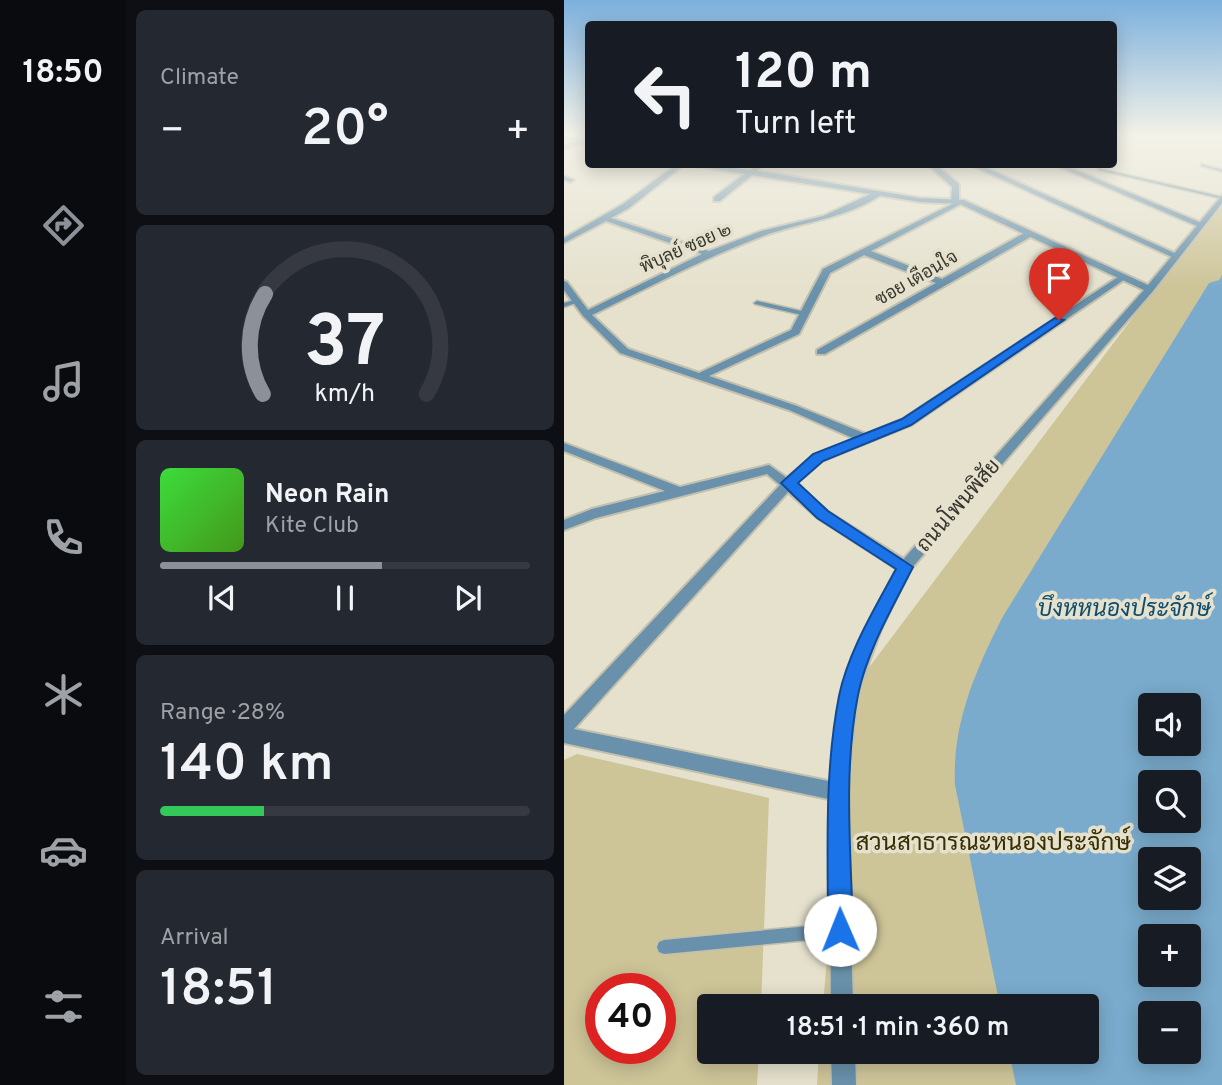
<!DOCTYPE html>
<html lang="en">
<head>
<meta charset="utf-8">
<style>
  :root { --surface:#171b24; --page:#242831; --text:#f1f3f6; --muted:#9ea1a6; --line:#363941; --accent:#8c9099 }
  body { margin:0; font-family:Overpass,Sarabun,sans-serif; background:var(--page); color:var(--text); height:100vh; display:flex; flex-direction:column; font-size:26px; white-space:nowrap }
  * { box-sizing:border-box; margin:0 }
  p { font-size:23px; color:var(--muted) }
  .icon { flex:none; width:38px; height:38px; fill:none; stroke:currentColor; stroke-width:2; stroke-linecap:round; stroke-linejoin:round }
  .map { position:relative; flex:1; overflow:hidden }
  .sheet { display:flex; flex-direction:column; gap:10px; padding:10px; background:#0d0f14; width:438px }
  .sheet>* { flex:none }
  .hud { position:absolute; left:21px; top:21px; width:532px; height:147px; border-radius:7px; box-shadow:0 4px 18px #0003; background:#171b24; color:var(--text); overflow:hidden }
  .tools { position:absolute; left:574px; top:693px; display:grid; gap:14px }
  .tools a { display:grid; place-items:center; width:63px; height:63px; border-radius:7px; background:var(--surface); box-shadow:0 4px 18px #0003; font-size:35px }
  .speed { position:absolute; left:21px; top:973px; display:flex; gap:14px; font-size:35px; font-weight:700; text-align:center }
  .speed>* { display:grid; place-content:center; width:91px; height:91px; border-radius:50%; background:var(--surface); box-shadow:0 4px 18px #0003; line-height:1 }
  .speed .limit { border:10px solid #d22; background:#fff; color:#111 }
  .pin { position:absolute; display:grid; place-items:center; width:60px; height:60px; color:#fff; margin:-72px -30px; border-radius:50% 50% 50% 0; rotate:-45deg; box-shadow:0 0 7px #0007 }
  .pin .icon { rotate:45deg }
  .me { position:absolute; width:77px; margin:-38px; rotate:359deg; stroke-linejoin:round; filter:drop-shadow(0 0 5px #0008) }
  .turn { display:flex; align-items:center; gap:24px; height:147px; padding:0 35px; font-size:32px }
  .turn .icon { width:91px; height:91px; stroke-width:2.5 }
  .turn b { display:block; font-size:49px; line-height:60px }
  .big { font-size:52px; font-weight:600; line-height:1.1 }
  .sheet .card { flex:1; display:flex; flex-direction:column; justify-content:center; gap:10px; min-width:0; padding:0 24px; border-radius:10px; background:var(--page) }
  .sheet .dial { align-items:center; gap:0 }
  .dial svg { height:182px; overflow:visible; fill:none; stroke:var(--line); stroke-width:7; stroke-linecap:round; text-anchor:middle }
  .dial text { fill:var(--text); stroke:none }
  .song { display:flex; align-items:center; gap:21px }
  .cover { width:84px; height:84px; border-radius:10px; background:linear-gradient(135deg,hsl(120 70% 55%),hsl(100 70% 35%)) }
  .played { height:7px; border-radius:4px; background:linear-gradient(90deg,var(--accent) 60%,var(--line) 60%) }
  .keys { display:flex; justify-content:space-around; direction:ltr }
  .heat { display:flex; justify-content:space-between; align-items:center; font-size:38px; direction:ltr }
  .charge { height:10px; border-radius:5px; background:linear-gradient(90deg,#34c759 28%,var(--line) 0) }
  .trip { position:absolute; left:133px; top:994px; width:402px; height:70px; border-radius:7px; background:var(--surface); box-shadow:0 4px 18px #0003; font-weight:600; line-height:70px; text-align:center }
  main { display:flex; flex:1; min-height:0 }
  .menu { display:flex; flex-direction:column; width:126px; justify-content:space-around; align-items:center; background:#090b0e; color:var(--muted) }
  .menu .icon { width:49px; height:49px }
  .menu .on { color:var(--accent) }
  .menu b { font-size:32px; color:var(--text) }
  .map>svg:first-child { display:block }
  .green { fill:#cdc498; fill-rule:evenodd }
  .water { fill:#7aabcc; fill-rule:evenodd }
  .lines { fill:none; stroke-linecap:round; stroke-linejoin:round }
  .service-casing { stroke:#c2bfad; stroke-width:3 }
  .minor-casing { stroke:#c2bfad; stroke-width:4 }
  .tertiary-casing { stroke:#c2bfad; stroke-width:4 }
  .service { fill:#6991ab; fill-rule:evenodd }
  .minor { fill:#6991ab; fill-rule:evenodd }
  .tertiary { fill:#6991ab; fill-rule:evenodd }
  .route { fill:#1a73e8; stroke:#114b97; stroke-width:2 }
  .labels { text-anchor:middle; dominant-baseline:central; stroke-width:7; stroke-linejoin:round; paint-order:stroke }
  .far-street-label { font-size:18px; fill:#37362e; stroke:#e5e1cd }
  .street-label { font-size:21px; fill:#37362e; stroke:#e5e1cd }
  .water-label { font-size:23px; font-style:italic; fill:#0f4c6d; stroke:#e5e1cd }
  .near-park-label { font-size:24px; fill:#372f03; stroke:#e5e1cd }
</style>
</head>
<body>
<main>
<nav class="menu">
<b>18:50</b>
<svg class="icon on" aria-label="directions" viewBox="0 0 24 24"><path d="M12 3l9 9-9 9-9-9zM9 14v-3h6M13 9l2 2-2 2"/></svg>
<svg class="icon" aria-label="music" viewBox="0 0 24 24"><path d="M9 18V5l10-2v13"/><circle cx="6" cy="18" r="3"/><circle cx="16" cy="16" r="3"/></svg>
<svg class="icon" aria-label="phone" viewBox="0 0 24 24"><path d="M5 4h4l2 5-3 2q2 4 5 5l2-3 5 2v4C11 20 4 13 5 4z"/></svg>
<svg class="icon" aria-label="climate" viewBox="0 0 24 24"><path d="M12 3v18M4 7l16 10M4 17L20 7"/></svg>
<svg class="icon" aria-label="car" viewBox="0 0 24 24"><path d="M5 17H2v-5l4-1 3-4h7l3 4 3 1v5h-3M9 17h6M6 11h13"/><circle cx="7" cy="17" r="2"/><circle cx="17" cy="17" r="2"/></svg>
<svg class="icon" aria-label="filters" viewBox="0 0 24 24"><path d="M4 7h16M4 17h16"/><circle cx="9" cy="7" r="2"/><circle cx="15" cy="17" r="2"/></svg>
</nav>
<section class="sheet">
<div class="card"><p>Climate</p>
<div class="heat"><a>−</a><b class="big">20°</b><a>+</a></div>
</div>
<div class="card dial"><svg viewBox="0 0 100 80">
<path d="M14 69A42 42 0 1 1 86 69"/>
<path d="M14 69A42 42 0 0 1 15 25" stroke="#8c9099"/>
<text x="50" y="56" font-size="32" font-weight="700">37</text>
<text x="50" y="72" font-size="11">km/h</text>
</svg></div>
<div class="card">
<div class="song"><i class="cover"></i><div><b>Neon Rain</b><p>Kite Club</p></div></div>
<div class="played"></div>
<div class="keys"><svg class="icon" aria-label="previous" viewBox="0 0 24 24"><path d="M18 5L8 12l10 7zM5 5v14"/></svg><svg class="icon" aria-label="pause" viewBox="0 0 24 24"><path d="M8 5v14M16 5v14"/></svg><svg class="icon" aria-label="next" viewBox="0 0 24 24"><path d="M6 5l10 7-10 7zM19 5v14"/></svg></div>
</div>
<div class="card"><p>Range · 28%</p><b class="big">140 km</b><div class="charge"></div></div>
<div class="card"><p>Arrival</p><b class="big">18:51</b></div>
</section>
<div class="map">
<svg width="659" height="1085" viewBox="0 0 659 1085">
  <rect width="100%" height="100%" fill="#e5e1cd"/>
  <path class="green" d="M658,199V1085H253L255,1052H523V1006H259L285,694ZM586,705H625V744H586ZM586,782H625V821H586ZM586,859H625V898H586ZM586,936H625V975H586ZM586,1013H625V1052H586Z
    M13,754L205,798L197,1006H145V1052H195L193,1085H0V760ZM37,989H96V1048H37Z"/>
  <path class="water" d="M658,275V1085H452L445,1052H523V1006H436L391,785C388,724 411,672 438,618L645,283L655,280ZM586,705H625V744H586ZM586,782H625V821H586ZM586,859H625V898H586ZM586,936H625V975H586ZM625,1013V1052H586V1013Z"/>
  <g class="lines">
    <g class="service-casing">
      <path id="service" d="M637,164L659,170V172L637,166Z
        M534,168L659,197V199L534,170Z
        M13,299L16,301L15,302L0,307V303Z
        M193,301L242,312L245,314L242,316L191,304L190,303Z
        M277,923L282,925L284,930L282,935L277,937L100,954L95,952L93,947L95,942L100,940Z"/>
    </g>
    <g class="minor-casing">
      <path id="minor" d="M20,139L22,142L0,149V145Z
        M113,164H121L65,208L47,218L145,251L197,231L259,216L313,191L320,193C283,219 240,221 199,236C140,258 85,287 28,315L64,349L135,373L227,330L259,269L390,203L387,201L388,187L363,164H371L395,184V200L401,202L307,251L378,279L462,232H468V236L261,354H253V350L372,283L300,255L266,273L235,334L145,376L233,406L302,434L339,419L557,275L564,277L347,425L258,461L231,484L264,512L346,563L348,567L346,571H336L254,518L224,492L10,729L274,783L281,785L283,792L281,799L274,801L0,743V715L216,485L203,474L32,518L0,530V520L28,509L101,491L0,451V443L116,487L205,465L223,478L250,455L291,439L225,410L56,353L19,316L0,290V281L3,282L24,310L138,254L42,221L0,243V238L59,204Z
        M194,164H202L156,201H150V197Z
        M404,164H414L615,255L608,257Z
        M488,164H498L640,224L633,226Z
        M0,176L10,180L6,182L0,180Z"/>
    </g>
    <g class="tertiary-casing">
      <path id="tertiary" d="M0,136L24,140V144L0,140Z
        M118,164H141L207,173L356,198L400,200L584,285L659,194V202L589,291L346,570L317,629L293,694L283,792L289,1006H267L265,792L277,694L301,629L336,563L580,290L396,204L356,202Z
        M267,1052H291L292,1085H268Z"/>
    </g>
    <use href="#service" class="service"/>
    <use href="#minor" class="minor"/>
    <use href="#tertiary" class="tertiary"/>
  </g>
  <linearGradient id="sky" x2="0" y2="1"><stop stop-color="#7cb0dd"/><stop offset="0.47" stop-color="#f3f2e8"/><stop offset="1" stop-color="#f3f2e8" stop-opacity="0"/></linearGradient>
  <rect width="659" height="288" fill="url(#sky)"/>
  <path class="route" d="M491,318L500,320L347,425L259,461L234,483L264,511L349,567C329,607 303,650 294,695C279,771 287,852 289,930L285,939L276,942L268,939L264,930C264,852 260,773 275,696C284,652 311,608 332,569L253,518L217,483L249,454L338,419Z"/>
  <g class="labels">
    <g class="far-street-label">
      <text transform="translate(122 249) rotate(-24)">พิบุลย์ ซอย ๒</text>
      <text transform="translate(353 279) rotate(-30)">ซอย เตือนใจ</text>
    </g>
    <g class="street-label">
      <text transform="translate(395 506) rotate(-49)">ถนนโพนพิสัย</text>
    </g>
    <g class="water-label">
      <text x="560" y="610">บึงหหนองประจักษ์</text>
    </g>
    <g class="near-park-label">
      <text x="429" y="844">สวนสาธารณะหนองประจักษ์</text>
    </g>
  </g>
</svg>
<div class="tools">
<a><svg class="icon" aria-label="sound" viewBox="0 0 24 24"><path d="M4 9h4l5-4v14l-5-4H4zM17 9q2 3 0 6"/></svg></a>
<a><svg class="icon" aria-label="search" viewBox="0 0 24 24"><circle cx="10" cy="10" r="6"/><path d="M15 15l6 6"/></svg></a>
<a><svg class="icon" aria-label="layers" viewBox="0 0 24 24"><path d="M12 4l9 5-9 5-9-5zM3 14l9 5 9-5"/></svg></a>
<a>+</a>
<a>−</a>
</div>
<div class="speed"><div class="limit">40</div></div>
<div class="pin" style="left:495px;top:320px;background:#d93025"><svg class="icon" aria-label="arrive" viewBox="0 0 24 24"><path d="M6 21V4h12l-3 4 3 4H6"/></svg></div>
<svg class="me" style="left:276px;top:930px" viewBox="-20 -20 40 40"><circle r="19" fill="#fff"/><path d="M0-13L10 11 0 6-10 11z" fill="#1a73e8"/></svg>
<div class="trip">18:51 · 1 min · 360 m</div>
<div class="hud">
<div class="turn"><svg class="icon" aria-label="left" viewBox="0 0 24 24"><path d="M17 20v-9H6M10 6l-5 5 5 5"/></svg><div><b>120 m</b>Turn left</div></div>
</div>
</div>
</main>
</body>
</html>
